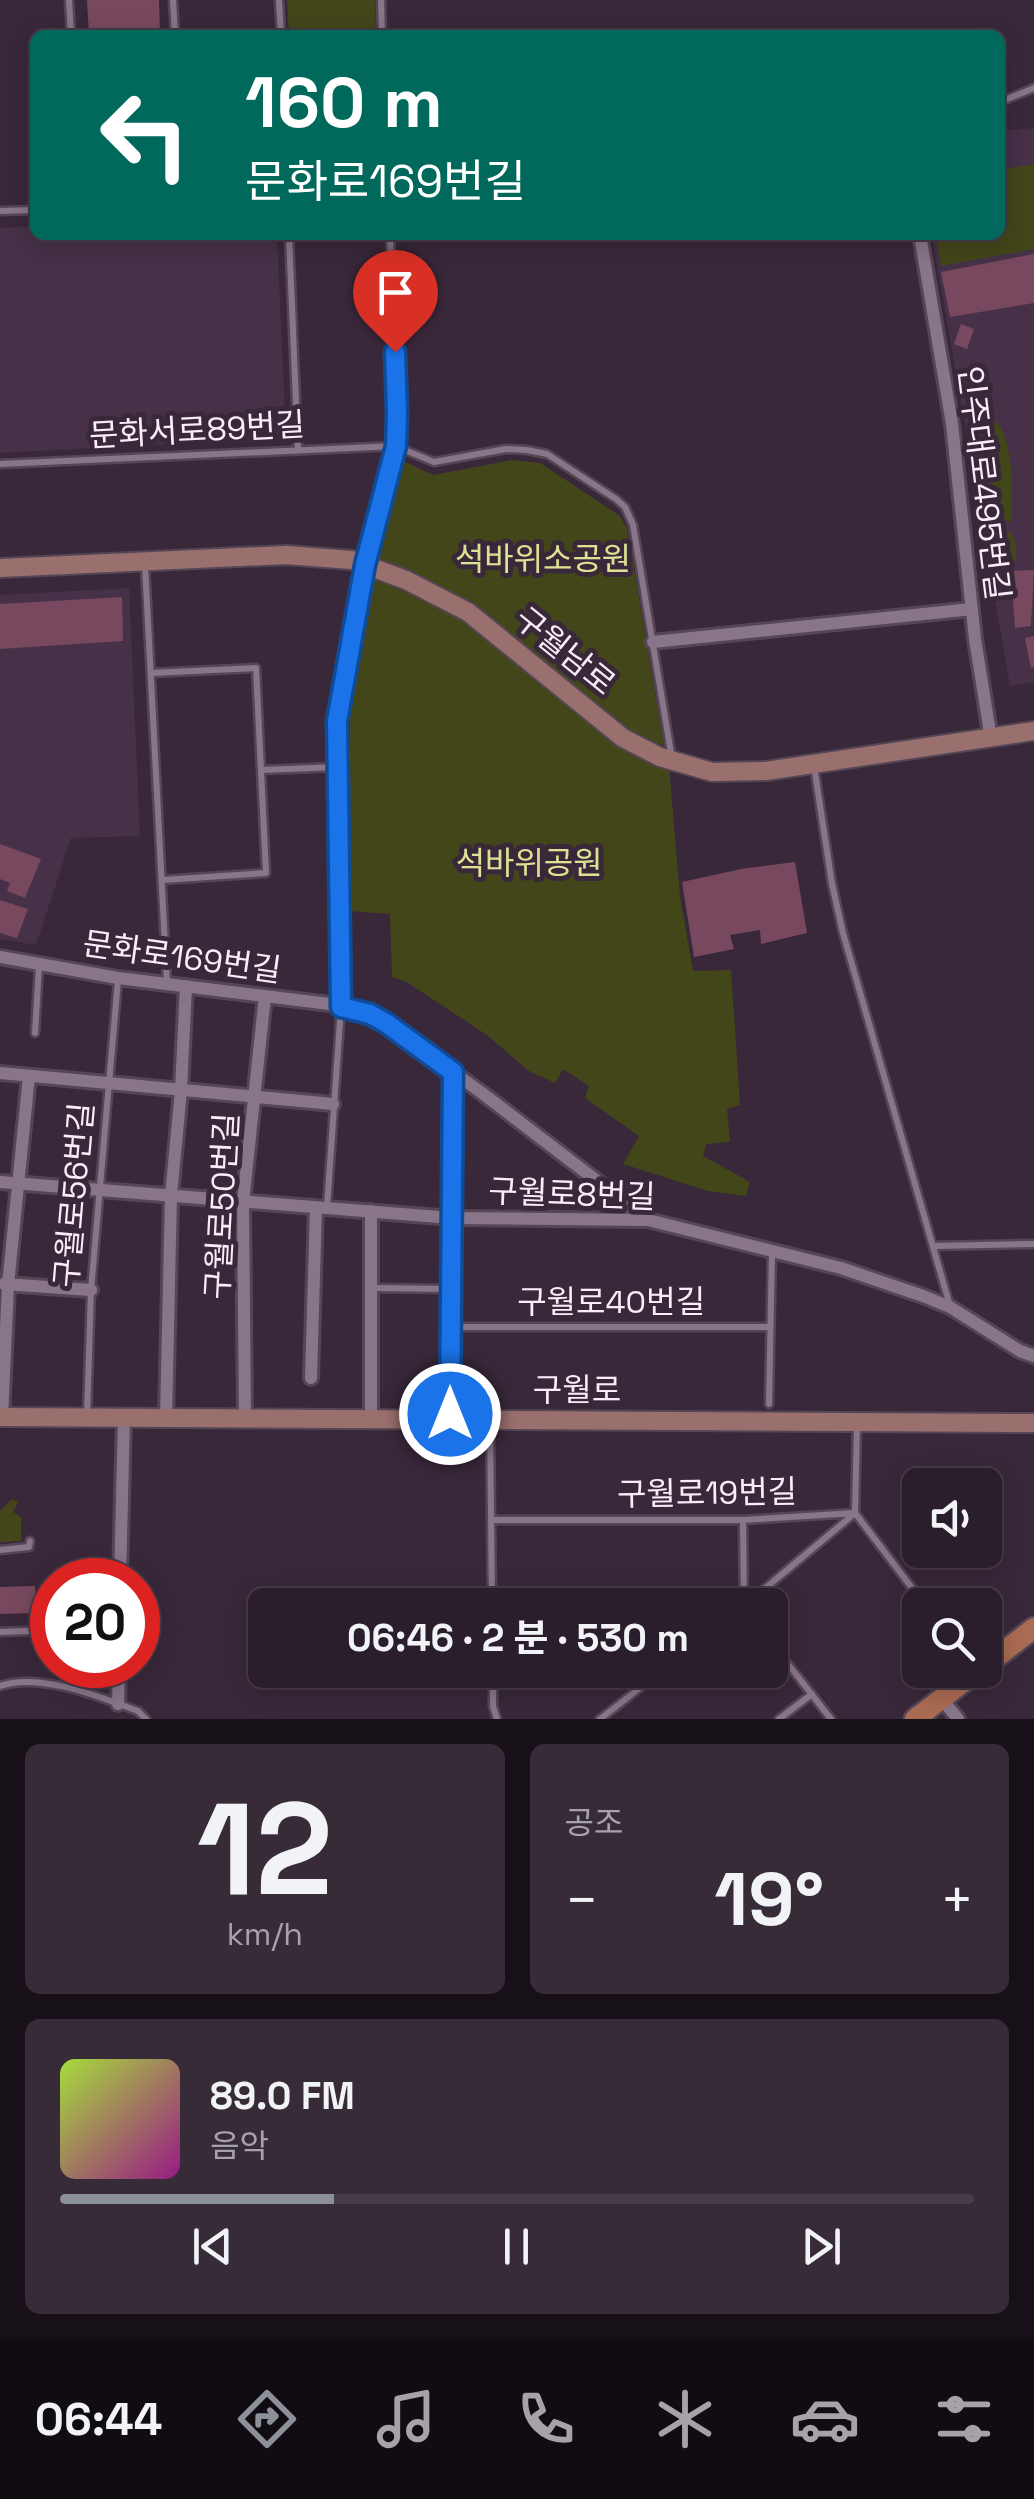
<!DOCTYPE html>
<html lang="ko">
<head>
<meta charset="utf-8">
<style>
  :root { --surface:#2b1e2c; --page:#372b38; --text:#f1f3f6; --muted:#a6a2a9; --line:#473c48; --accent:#8c9099 }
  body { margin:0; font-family:"Space Grotesk","Noto Sans KR",sans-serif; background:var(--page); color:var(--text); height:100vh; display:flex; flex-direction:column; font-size:38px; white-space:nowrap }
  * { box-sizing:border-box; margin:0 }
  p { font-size:32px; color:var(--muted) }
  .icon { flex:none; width:55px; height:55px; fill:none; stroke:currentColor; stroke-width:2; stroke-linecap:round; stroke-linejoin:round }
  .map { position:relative; height:1719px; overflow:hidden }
  .panel { display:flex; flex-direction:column; gap:25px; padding:25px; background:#181018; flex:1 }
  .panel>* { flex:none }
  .banner { position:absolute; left:30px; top:30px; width:975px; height:210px; border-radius:15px; box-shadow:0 5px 25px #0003,0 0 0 2px var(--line); background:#00695c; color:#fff; overflow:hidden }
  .fabs { position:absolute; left:902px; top:1468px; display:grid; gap:20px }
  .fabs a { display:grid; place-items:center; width:100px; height:100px; border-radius:15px; background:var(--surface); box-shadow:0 5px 25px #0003,0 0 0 2px var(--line); font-size:50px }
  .speed { position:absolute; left:30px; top:1558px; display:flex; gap:20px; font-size:50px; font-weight:700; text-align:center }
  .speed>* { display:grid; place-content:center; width:130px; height:130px; border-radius:50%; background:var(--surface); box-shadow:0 5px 25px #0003,0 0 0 2px var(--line); line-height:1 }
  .speed .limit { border:15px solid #d22; background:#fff; color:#111 }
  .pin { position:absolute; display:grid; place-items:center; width:85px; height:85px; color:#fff; margin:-102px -42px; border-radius:50% 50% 50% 0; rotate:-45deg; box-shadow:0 0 10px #0007 }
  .pin .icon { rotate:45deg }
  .me { position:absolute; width:110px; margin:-55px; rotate:0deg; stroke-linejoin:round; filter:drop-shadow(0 0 8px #0008) }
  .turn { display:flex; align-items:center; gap:35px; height:210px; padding:0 50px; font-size:45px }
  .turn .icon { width:130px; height:130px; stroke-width:2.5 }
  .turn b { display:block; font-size:70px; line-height:85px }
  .big { font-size:75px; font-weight:700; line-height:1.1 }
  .panel .tile { flex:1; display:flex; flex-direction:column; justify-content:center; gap:15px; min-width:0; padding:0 35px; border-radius:15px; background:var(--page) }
  .panel .dial { align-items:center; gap:0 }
  .dial b { font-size:130px; line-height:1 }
  .song { display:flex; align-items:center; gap:30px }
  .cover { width:120px; height:120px; border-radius:15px; background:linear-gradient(135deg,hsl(80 70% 55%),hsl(310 70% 35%)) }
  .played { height:10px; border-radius:5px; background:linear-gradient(90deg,var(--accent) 30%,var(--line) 30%) }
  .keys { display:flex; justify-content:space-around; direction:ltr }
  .heat { display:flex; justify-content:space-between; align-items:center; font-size:55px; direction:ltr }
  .panel .tiles { flex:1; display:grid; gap:25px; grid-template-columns:1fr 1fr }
  .tile:last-child { grid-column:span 2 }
  .trip { position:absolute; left:248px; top:1588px; width:540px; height:100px; border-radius:15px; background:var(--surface); box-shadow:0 5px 25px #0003,0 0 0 2px var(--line); font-weight:700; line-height:100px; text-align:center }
  .menu { display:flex; height:160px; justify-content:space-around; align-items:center; background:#110c12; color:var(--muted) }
  .menu .icon { width:70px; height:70px }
  .menu .on { color:var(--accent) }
  .menu b { font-size:45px; color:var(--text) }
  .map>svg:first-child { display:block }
  .built { fill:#463148 }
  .green { fill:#434619 }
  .building { fill:#78495e }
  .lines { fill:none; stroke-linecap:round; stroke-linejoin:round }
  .lane-casing { stroke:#544655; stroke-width:11 }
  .street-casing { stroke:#544655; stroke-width:18 }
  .secondary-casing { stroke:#544655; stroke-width:22 }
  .primary-casing { stroke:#544655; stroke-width:25 }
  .lane { stroke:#89758a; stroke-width:6 }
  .street { stroke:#89758a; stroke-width:12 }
  .secondary { stroke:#9a706e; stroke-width:18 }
  .primary { stroke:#ab6b53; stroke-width:20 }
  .route-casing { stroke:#114b97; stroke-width:25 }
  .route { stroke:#1a73e8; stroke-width:18 }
  .labels { text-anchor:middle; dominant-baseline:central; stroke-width:10; stroke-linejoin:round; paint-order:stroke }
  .street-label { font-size:32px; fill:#f8edf9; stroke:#39283a }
  .park-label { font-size:32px; fill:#dce293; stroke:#39283a }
</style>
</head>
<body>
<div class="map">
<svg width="1034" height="1719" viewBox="0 0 1034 1719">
  <rect width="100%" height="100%" fill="#39283a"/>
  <path class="built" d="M1034,128V682L1010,686L932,235H1000V131Z
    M35,226V235H277L286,438L0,453V228Z
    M129,588L140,836L71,838L36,945L0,939V595Z"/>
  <path class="green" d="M287,0H375L376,30L289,33Z
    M1034,164V249L941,266L936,235H1000V170Z
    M998,423C1014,445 1013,496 1011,523L990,510L988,529L994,532L997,540L1002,537L1004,530L1006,534L1010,532L1016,542V561L1004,573L990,574L971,465L974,447L986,424Z
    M401,460L433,475L512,460L540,463L620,516L627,528L664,746L628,730L480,610C448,588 412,572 375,560Z
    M374,577L469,622L615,744L669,767L680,896L693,971L731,970L740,1105L727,1109L730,1142L706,1144L703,1156L750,1182L746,1196L708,1191L623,1164L639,1136L585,1098L589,1086L563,1069L555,1083L529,1071L487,1035L405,981L392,977L390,914L349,911L350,705Z
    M12,1499L18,1502L13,1512L21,1517V1541L0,1542V1511Z"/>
  <path class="building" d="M87,0H159L160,35H89Z
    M1034,254V303L950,317L941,272Z
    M961,324L974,329L967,349L954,344Z
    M1034,570L1031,626L1015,628L1011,571Z
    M122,597L123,641L0,649V604Z
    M1034,636V667L1031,668L1025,638Z
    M0,844L41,859L25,898L7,891L10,883L0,879Z
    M795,862L807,933L761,944L760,930L730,935L734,949L694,957L682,882L741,869Z
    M0,900L28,909L17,938L0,933Z
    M35,1586L36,1613L0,1614V1587Z"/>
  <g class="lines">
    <g class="lane-casing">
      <path id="lane" d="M69,0L71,35
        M173,0L175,35
        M279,0L281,35
        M381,0L382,35
        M1000,102L1034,88
        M0,211L35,210
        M289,235L298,450
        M0,464L395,446L434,462L506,449L527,450L547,454L616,499L625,507L633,525L672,759
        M145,566L167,983
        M151,673L256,668L266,873L162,880
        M814,766L832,884L843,933L950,1306
        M261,770L338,767
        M35,1033L39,966
        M327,1207L341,1007L337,721L365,565L395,446L397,413L390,235
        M934,1246L1034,1244
        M372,1288L451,1289
        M451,1327H770
        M769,1404L772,1251
        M87,1416L91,1290L118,980
        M450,1418L453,1072
        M490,1421L492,1605
        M857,1425L855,1513L925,1605
        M491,1520H743L855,1513
        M743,1520L744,1605
        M0,1550L29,1547L30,1541
        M745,1605L854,1514
        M0,1632L29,1631
        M770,1641L831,1719
        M493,1670V1706L497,1719
        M0,1686C39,1672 100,1697 138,1711L146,1719
        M600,1719L663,1670
        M779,1719L812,1694"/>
    </g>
    <g class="street-casing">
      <path id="street" d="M920,235L952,424L975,639L991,739
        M653,642L972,609
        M0,957L118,978L338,1005L370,1014L386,1023L482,1093L648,1220
        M0,1073L333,1104
        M0,1182L452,1218L648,1220L841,1268L923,1296L950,1307L1020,1351L1034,1356
        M371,1211V1419
        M4,1284L91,1290
        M311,1378L316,1207
        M2,1417L8,1285L29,1076
        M166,1418L171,1196L181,1090L186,986
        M245,1418L243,1202L265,996
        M120,1580L124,1418
        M942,1699L958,1719
        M118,1704L119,1665"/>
    </g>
    <g class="secondary-casing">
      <path id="secondary" d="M0,568L286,555L352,560L406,580L468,612L623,738L660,757L712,772L766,771L1034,731
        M0,1417L1034,1423"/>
    </g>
    <g class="primary-casing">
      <path id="primary" d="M985,1666L1034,1628
        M915,1719L979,1670"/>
    </g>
    <use href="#lane" class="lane"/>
    <use href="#street" class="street"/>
    <use href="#secondary" class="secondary"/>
    <use href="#primary" class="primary"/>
  </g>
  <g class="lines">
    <g class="route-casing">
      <path id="route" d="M395,352L397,413L396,446L365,565L337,721L341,1007L370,1014L386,1023L453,1072L450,1414"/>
    </g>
    <use href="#route" class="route"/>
  </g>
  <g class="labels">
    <g class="street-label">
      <text transform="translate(197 430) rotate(-3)">문화서로89번길</text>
      <text transform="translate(984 483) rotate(83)">인주대로495번길</text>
      <text transform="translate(565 651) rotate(39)">구월남로</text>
      <text transform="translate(182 957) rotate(8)">문화로169번길</text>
      <text transform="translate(572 1194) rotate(2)">구월로8번길</text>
      <text transform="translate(74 1195) rotate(-85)">구월로56번길</text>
      <text transform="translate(222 1206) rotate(-87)">구월로50번길</text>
      <text x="611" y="1302">구월로40번길</text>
      <text x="577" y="1390">구월로</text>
      <text transform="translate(707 1493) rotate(-1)">구월로19번길</text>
    </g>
    <g class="park-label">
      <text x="543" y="559">석바위소공원</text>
      <text x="529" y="863">석바위공원</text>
    </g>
  </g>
</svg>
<div class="fabs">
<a><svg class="icon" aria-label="sound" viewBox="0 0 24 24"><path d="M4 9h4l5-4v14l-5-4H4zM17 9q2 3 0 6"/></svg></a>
<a><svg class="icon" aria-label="search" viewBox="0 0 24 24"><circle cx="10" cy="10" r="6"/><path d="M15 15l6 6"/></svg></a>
</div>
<div class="speed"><div class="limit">20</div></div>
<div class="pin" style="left:395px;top:352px;background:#d93025"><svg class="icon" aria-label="arrive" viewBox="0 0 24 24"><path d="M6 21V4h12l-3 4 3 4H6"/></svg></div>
<svg class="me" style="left:450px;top:1414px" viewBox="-20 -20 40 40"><circle r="17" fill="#1a73e8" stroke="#fff" stroke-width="3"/><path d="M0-11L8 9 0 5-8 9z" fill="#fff"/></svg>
<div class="trip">06:46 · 2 분 · 530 m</div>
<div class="banner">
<div class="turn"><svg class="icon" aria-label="left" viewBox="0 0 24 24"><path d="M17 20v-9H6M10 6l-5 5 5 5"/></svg><div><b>160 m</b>문화로169번길</div></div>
</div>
</div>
<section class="panel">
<div class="tiles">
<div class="tile dial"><b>12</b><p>km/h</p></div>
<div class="tile"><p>공조</p>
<div class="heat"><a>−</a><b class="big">19°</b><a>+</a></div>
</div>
<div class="tile">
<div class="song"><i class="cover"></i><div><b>89.0 FM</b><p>음악</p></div></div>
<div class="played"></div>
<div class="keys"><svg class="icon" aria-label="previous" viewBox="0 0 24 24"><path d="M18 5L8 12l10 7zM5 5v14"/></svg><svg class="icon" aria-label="pause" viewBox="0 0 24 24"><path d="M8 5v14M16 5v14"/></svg><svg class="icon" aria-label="next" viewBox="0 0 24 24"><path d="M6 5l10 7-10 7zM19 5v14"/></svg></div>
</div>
</div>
</section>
<nav class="menu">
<b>06:44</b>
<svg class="icon on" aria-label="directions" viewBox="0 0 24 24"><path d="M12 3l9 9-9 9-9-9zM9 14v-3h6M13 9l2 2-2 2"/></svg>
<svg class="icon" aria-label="music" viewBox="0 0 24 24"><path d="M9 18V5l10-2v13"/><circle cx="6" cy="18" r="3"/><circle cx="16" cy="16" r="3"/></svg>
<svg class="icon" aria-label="phone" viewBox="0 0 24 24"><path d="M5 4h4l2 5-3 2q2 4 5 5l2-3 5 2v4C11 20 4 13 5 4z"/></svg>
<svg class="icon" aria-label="climate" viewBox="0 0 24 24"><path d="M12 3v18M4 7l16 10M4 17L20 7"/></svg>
<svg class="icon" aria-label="car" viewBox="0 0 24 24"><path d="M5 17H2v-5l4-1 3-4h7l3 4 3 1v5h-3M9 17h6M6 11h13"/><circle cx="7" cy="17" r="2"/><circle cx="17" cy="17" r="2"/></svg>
<svg class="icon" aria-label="filters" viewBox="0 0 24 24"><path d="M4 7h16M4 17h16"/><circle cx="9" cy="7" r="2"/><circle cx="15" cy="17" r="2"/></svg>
</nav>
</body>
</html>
